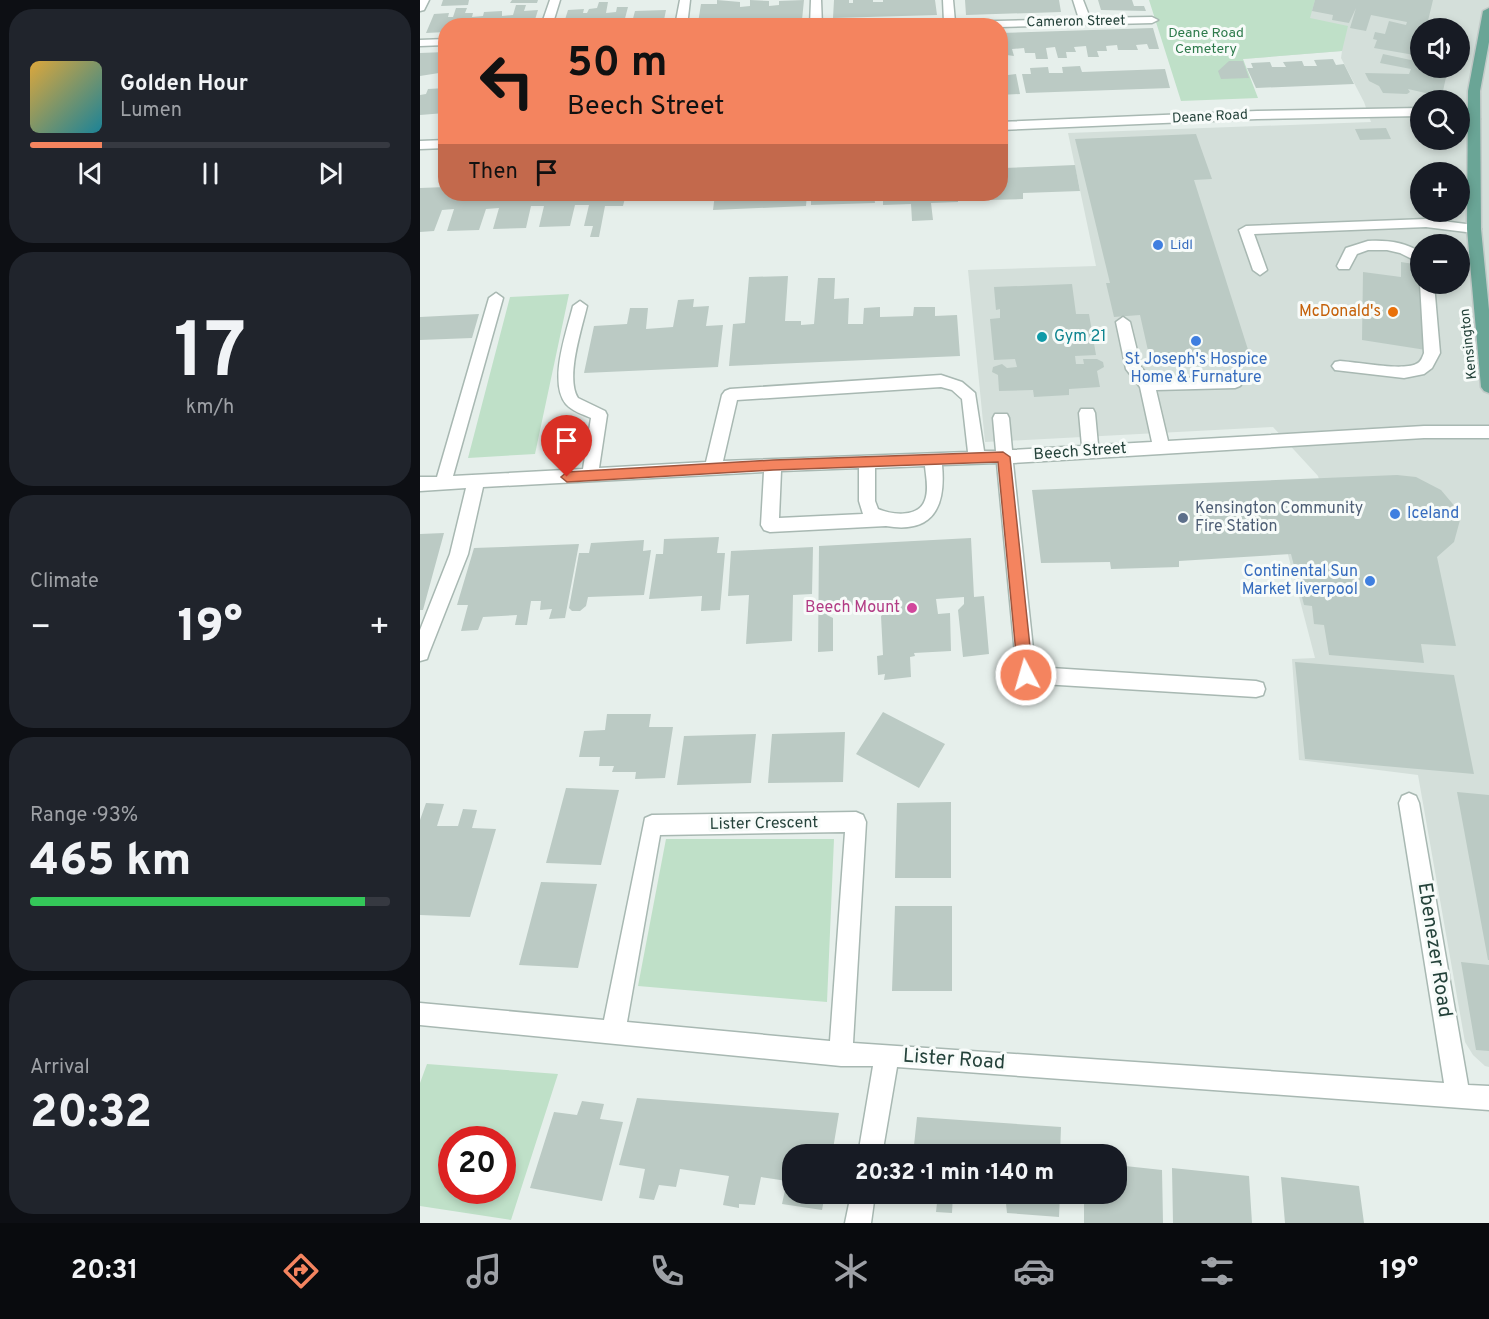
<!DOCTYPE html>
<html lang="en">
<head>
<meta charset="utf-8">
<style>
  :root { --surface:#171b24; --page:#20242c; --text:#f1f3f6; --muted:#9ea1a6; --line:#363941; --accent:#f4845f }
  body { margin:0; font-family:Overpass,sans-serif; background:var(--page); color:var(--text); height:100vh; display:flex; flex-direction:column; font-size:22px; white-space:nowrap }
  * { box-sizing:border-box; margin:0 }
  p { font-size:20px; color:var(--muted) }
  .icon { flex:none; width:33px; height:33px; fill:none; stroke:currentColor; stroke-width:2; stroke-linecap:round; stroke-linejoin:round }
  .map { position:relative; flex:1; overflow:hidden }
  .drawer { display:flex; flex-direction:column; gap:9px; padding:9px; background:#0d0f14; width:420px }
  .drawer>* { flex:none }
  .banner { position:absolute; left:18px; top:18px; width:570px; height:183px; border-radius:24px; box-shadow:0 3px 9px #0003; background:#f4845f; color:#111; overflow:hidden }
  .tools { position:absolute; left:990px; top:18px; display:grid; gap:12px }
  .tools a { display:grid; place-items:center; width:60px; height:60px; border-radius:50%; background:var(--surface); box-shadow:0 3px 9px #0003; font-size:30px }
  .speed { position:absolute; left:18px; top:1126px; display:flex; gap:12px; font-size:30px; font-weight:700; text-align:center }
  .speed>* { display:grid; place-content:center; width:78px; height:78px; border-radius:50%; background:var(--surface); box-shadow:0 3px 9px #0003; line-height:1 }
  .speed .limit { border:9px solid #d22; background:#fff; color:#111 }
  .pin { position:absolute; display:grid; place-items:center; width:51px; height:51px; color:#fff; margin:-62px -26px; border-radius:50% 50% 50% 0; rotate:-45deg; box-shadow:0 0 6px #0007 }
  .pin .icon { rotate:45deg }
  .me { position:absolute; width:66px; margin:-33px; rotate:354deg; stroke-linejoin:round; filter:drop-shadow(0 0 4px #0008) }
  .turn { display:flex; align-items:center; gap:21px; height:126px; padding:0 30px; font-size:27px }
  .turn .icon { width:78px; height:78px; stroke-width:2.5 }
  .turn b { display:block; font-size:42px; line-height:51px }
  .then { display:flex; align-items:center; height:57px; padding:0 30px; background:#0003; gap:12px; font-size:22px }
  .big { font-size:45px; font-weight:800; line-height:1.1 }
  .drawer .tile { flex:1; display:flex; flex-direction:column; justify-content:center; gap:9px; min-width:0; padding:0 21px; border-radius:24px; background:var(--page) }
  .drawer .dial { align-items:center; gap:0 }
  .dial b { font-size:78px; line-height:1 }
  .song { display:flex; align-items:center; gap:18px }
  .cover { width:72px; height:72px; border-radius:9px; background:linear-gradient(135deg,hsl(40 70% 55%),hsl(190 70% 35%)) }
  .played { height:6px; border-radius:3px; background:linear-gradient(90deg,var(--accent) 20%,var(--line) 20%) }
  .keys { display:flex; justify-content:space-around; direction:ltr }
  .heat { display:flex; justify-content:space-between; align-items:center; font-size:33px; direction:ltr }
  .charge { height:9px; border-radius:4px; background:linear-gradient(90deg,#34c759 93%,var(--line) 0) }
  .trip { position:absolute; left:362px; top:1144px; width:345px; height:60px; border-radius:24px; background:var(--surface); box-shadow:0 3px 9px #0003; font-weight:800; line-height:60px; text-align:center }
  .dock { display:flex; height:96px; justify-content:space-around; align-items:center; background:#090b0e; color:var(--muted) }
  .dock .icon { width:42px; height:42px }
  .dock .current { color:var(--accent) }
  .dock b { font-size:27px; color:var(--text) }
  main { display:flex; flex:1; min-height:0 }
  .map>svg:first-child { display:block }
  .built { fill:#d4dfda; fill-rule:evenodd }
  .green { fill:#bfe0c8; fill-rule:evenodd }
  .building { fill:#bbcac4 }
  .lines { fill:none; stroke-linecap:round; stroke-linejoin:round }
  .minor-casing { stroke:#a8b8b2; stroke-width:3 }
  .major-casing { stroke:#c2cac8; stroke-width:3 }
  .minor { fill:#fff; fill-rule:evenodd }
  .major { fill:#6aa596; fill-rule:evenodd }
  .route { fill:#f4845f; stroke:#9f563e; stroke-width:1.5 }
  .shop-dot { fill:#3f7fe0; stroke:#f7fbf9; stroke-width:2 }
  .food-dot { fill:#e8710a; stroke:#f7fbf9; stroke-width:2 }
  .culture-dot { fill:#0f9aa8; stroke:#f7fbf9; stroke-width:2 }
  .service-dot { fill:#5c6f8a; stroke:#f7fbf9; stroke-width:2 }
  .hotel-dot { fill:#d1479c; stroke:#f7fbf9; stroke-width:2 }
  .labels { text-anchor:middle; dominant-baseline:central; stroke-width:6; stroke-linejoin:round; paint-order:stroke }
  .far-street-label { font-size:14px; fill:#24423a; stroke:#f7fbf9 }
  .far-park-label { font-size:14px; fill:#2d7a4b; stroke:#f7fbf9 }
  .far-shop-label { font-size:14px; fill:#366cbe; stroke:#f7fbf9; text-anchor:start }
  .food-label { font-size:16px; fill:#c56008; stroke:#f7fbf9; text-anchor:end }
  .culture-label { font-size:16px; fill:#0d838f; stroke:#f7fbf9; text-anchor:start }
  .shop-label { font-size:16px; fill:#366cbe; stroke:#f7fbf9 }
  .street-label { font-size:16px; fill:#24423a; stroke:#f7fbf9 }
  .service-label { font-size:16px; fill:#4e5e75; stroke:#f7fbf9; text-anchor:start }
  .hotel-label { font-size:16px; fill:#b23c85; stroke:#f7fbf9; text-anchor:end }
  .near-street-label { font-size:20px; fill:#24423a; stroke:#f7fbf9 }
</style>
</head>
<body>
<main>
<section class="drawer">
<div class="tile">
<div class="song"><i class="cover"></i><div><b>Golden Hour</b><p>Lumen</p></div></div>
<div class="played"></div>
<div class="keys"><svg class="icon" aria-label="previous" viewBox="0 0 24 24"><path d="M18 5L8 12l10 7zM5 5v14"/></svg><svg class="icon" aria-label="pause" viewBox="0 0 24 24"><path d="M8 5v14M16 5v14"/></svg><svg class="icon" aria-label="next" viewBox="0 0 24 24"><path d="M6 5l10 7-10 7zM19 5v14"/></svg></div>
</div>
<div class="tile dial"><b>17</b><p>km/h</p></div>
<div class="tile"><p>Climate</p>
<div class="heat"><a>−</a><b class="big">19°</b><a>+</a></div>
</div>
<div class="tile"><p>Range · 93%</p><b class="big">465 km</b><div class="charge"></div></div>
<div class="tile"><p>Arrival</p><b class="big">20:32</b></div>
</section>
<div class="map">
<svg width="1069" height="1223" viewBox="0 0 1069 1223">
  <rect width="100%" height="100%" fill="#e6efeb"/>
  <path class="built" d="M836,0H1069V1067L1065,1066L1053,1055L1045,1042L998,775L879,760L872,659L895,658L866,547L919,545L898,476L853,427L565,442L548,270L676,266L648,133L951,122L944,102L921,58L922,51L823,59ZM1000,28H1040V68H1000ZM1000,100H1040V140H1000ZM1000,172H1040V212H1000ZM1000,244H1040V284H1000Z"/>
  <path class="green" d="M729,0H895L890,18L928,26L922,51L823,59L838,98L761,101Z
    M149,294L115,454L48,458L90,297Z
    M246,839H414L407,1002L218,986Z
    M7,1064L138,1074L91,1220L0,1206V1083ZM32,1140H82V1191H32Z"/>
  <path class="building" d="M23,0H49L48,5L21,6Z
    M92,0H118L117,3H90Z
    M297,0L320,2V7L330,6V0L349,1V6L359,5V1L384,0L382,20L278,23L281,4H297Z
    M414,0H429V3H433V0H453V2H463V0H515L517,15L413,18Z
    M545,0H639L641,12L546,15Z
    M678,0H712L714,6H724L726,11L681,10Z
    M895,0H1013L1007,25L1019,28H1000V56L954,48L957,40L953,39L955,32L965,34L969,21L986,25L987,22L951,15L946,31L930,28L936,8L929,23L912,20L913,15L892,11Z
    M179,2H188L186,13L196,12L197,7H208L203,26H143L148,10L164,9L163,13H167L169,9L177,8Z
    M96,5H106L104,11L118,10L113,26H26V32L6,33L14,14L29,13L28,17H33L36,8H47L45,13H53L52,17L63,16L64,12L82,11V16L93,15Z
    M246,10L243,25L211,26L215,11Z
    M733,28L739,49H729L727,44L716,45L718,50H698L697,45L686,46L687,51H677L679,57H668L666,46L654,47L656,52H646L647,58H638L635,47L626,48L628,59H616L615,53H605L604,48L592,49L594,56L580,54V33Z
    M26,52V68H21L19,73L0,76V53Z
    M963,54L1000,62V68H1028L1023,91L1010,94L988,89L990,92L987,94L963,93L959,86L949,81L945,73L989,74L991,69L960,63Z
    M913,59L916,65L924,64L934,84L836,88L827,68H833L831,63L850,62L852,67H866L863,62L882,61L884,66H897L894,60Z
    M809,61H823L829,78L801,79L798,71Z
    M660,66L662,72L745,69L750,88L606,93L602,74H611L610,68L628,67L629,73H643L642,67Z
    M580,69H587L588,75L596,74L600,94L580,95Z
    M26,88L25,113L0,115V95L6,94L8,89Z
    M966,128L971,139L940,140L935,129Z
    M776,134L792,179L774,180L831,359L731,364L720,315L694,317L686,283H690L655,139Z
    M580,162L583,168L655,165L660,191L603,193V199L569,200V196L542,197V194H580Z
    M26,187V194H206L203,206H185L179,237H170L173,226H164L169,205H155L150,226L119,227L124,206H111L106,228L73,229L79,208L66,209L59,230L27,231L34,209L22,210L14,231L0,232V188Z
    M295,194H387L386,206L293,210Z
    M391,194H454L455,203L391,205Z
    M463,194H538V202L511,203L513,220L492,221L491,204L463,205Z
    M981,262L1000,265L1006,350L942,340L943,272L981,277Z
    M368,276L365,321H381V325L394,324L398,278H415L414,299L429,298L428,324H443L444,308L460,307V317L493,316L494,307H515V316L537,315L540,356L309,366L313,324L325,323L329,277Z
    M652,284L656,314H669L676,355L655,356L656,364H664L663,359H677L683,362L684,367L677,371L680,387L649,389V395L614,397L613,390L579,391L578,375L572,372L573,367L582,364L587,368L597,367L595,359L574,360L570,319L580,318V309L576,310L574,287Z
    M274,299L273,307L289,306L286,326L303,325L298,367L164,373L174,326L207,324L210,308H228L226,329L253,327L258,300Z
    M59,314L52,338L0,340V317Z
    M977,475L996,477L1021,490L1037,509L1040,520L1034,542L1017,557L1036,646L1001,644L1004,663L909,655L904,625L894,624L892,606L884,605L871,554L759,561V567L691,569L690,562L621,563L612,490Z
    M24,533L3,610H0V534Z
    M299,537L297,553H305L300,610L281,611L282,596L229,599L236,554H243L244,539Z
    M551,538L554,597L564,596L569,654L543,657L538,610L544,604V597L516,599L518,614L530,613L531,651L494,653L495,656L490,657L491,677L464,680L465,674L458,675L457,656L463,655L461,616L467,611V603L407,607V615L413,618V651L398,652L399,546Z
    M224,540L223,551L231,550L224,595L168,597L166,606L160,611H152L149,608L159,553H169L171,543Z
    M159,544L145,618L129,619L132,609L120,610L121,601H111L107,625H95L97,615L63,617L58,630L41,631L48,605H37L54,548Z
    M393,547L392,594L373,595L372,641L326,644L329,595L308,596L311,551Z
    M875,662L1034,675L1054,774L885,759Z
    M463,712L525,744L499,788L436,754Z
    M187,714H231L229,727H253L245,778L215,779L216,772H192L194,766H179L180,757H159L164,731L185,730Z
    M425,732L423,782L348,783L352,734Z
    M336,734L331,783L257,785L264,736Z
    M146,788L199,790L181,865L126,863Z
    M1037,792L1069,795V960H1068Z
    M531,802V878H475L477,803Z
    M6,803L24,804L17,826H38L43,809L57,810L52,828L76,829L50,917L0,915V820Z
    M121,882L177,884L158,968L99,965Z
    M475,906H532V991H472Z
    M1041,962L1069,965V1051L1056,1050Z
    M217,1098L419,1113L412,1155H372V1194H405L402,1210L362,1204L367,1181L341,1177L335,1205L319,1204V1208L303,1205L309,1176L260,1169L256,1187L239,1185L234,1200L219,1198L225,1169L199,1165Z
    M162,1101L184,1104L180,1119L203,1122L182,1201L110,1188L134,1112L157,1115Z
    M497,1117L641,1127L640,1155H493Z
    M696,1165L742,1170L743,1223H664V1194H696Z
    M752,1168L829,1176L832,1223H753Z
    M861,1177L939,1186L944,1223H865Z
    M518,1194H533L532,1213L516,1212Z
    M585,1194H640L639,1217L587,1213Z"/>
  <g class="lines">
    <g class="minor-casing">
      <path id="minor" d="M0,0H9L4,10L0,11Z
        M130,0H140L132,26H121Z
        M260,0H270L267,26H255Z
        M391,0H401L402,26H390Z
        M523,0H533L535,22L659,19L653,0H663L670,18L732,17L738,20L732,23L580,27V26H503L508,23L524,22Z
        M26,39V45L0,46V40Z
        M1000,108V116L837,119L580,130V122L837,111Z
        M1040,113L1058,116L1060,119L1054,123L1040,121Z
        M26,140V148L0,149V141Z
        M1006,219L1054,225L1061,229L1054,233L1006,227L834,234L847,270L840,275L833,270L819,230L826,226Z
        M948,241C966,240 985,242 1000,252V263L980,253L967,250H948L937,254L929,269H919L917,266L926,248Z
        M1000,283L1014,284L1020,353L1012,368L1004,374L984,378L915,370L912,366L915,362L920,361C937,362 982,371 996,364C1001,362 1002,358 1004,353Z
        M76,293L83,298L33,476L163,469L171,418C162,414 152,411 146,404C128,382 147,331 153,306L160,301L167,306C162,328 145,378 158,398L185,411L187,415L179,468L286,462L302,395L305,391L310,389L521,375L542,382L555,393L564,451H576L573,418L575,414H587L589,418L592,450L662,446L659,413L661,409H673L675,413L678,445L732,442L720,387L706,369L696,322L703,317L710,322L721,367L731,379L815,376L820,378L823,382L820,386L815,388L736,390L748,441L1004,426H1069V438H1004L593,463L615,667L836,681L843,683L845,689L843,695L836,697L606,683L599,681L597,675L577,463L522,465C526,507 513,534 466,526L350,532L344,530L341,525L344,472L63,487L48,554L9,653L7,659L0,661V630L30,554L46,488L0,491V477H17L69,298ZM521,387L532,390L542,399L548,452L303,461L317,400ZM505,466C506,477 509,489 505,500C499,518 472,515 458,509L455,501V468ZM439,468V501L443,514L359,518L361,471Z
        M989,793L996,796L999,803L1048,1085L1069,1086V1110L477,1067L462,1155H438L453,1066H421L0,1025V1003L184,1020L225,818L232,815L436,812L443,815L446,822L433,1043L1024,1083L979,803L982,796ZM425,832L410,1041L207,1022L240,835Z
        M431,1194H455L451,1223H425Z"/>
    </g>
    <g class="major-casing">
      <path id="major" d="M1069,8V42L1060,91L1061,229L1069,310V393L1064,391L1061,387L1047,229L1048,91L1063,11Z"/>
    </g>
    <use href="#minor" class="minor"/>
    <use href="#major" class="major"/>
  </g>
  <path class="route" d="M583,452L590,457L613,675L611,679L606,681L601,679L598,675L578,462L353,470L147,482L141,477L147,472L353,460Z"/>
  <g class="shop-dot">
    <circle cx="738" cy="245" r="6"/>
    <circle cx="776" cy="341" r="6"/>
    <circle cx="975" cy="514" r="6"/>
    <circle cx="950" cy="581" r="6"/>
  </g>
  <circle class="food-dot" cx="973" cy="312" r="6"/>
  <circle class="culture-dot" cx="622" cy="337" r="6"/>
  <circle class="service-dot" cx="763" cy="518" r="6"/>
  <circle class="hotel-dot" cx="492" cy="608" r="6"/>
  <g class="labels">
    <g class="far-street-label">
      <text transform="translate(656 22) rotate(-1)">Cameron Street</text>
      <text transform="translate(790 117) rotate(-3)">Deane Road</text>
      <text transform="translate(1049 344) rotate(-96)">Kensington</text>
    </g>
    <g class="far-park-label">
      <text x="786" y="33">Deane Road<tspan x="786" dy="16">Cemetery</tspan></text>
    </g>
    <g class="far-shop-label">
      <text x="750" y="245">Lidl</text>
    </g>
    <g class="food-label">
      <text x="961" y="312">McDonald's</text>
    </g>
    <g class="culture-label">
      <text x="634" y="337">Gym 21</text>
    </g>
    <g class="shop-label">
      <text x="776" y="360">St Joseph's Hospice<tspan x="776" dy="18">Home &amp; Furnature</tspan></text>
      <text x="987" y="514" text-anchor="start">Iceland</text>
      <text x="938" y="572" text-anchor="end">Continental Sun<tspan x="938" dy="18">Market liverpool</tspan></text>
    </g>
    <g class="street-label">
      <text transform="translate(660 452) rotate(-4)">Beech Street</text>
      <text transform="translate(344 824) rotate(-1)">Lister Crescent</text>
    </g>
    <g class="service-label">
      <text x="775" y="509">Kensington Community<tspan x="775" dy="18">Fire Station</tspan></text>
    </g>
    <g class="hotel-label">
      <text x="480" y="608">Beech Mount</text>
    </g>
    <g class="near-street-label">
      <text transform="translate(1014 950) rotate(81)">Ebenezer Road</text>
      <text transform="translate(534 1060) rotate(4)">Lister Road</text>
    </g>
  </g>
</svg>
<div class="tools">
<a><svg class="icon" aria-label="sound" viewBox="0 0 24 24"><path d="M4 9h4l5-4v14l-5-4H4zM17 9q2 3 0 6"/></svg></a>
<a><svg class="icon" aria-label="search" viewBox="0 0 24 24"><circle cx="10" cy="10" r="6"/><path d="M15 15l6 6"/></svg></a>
<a>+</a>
<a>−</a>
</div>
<div class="speed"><div class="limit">20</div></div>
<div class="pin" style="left:147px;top:477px;background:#d93025"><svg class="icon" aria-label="arrive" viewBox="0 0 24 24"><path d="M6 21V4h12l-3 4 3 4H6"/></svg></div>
<svg class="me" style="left:606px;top:675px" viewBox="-20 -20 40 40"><circle r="17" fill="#f4845f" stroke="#fff" stroke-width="3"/><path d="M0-11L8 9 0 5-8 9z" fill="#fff"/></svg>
<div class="trip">20:32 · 1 min · 140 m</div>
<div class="banner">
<div class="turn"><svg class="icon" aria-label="left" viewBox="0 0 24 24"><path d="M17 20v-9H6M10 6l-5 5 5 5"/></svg><div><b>50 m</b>Beech Street</div></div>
<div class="then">Then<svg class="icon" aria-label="arrive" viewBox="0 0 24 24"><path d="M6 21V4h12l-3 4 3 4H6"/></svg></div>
</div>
</div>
</main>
<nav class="dock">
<b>20:31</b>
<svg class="icon current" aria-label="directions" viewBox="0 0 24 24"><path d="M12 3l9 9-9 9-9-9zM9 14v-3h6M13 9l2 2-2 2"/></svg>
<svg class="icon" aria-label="music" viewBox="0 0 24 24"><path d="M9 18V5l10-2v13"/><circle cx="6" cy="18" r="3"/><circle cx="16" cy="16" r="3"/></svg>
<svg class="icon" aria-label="phone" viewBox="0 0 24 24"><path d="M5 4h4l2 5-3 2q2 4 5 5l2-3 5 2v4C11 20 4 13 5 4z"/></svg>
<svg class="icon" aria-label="climate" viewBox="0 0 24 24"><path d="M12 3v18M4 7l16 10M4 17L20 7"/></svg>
<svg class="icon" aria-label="car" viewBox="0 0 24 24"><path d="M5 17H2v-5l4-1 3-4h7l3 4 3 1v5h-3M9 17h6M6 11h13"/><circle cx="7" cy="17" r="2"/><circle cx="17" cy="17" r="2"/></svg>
<svg class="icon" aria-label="filters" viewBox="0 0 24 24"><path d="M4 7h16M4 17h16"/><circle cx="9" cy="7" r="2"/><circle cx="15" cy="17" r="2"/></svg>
<b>19°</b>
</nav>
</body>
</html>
